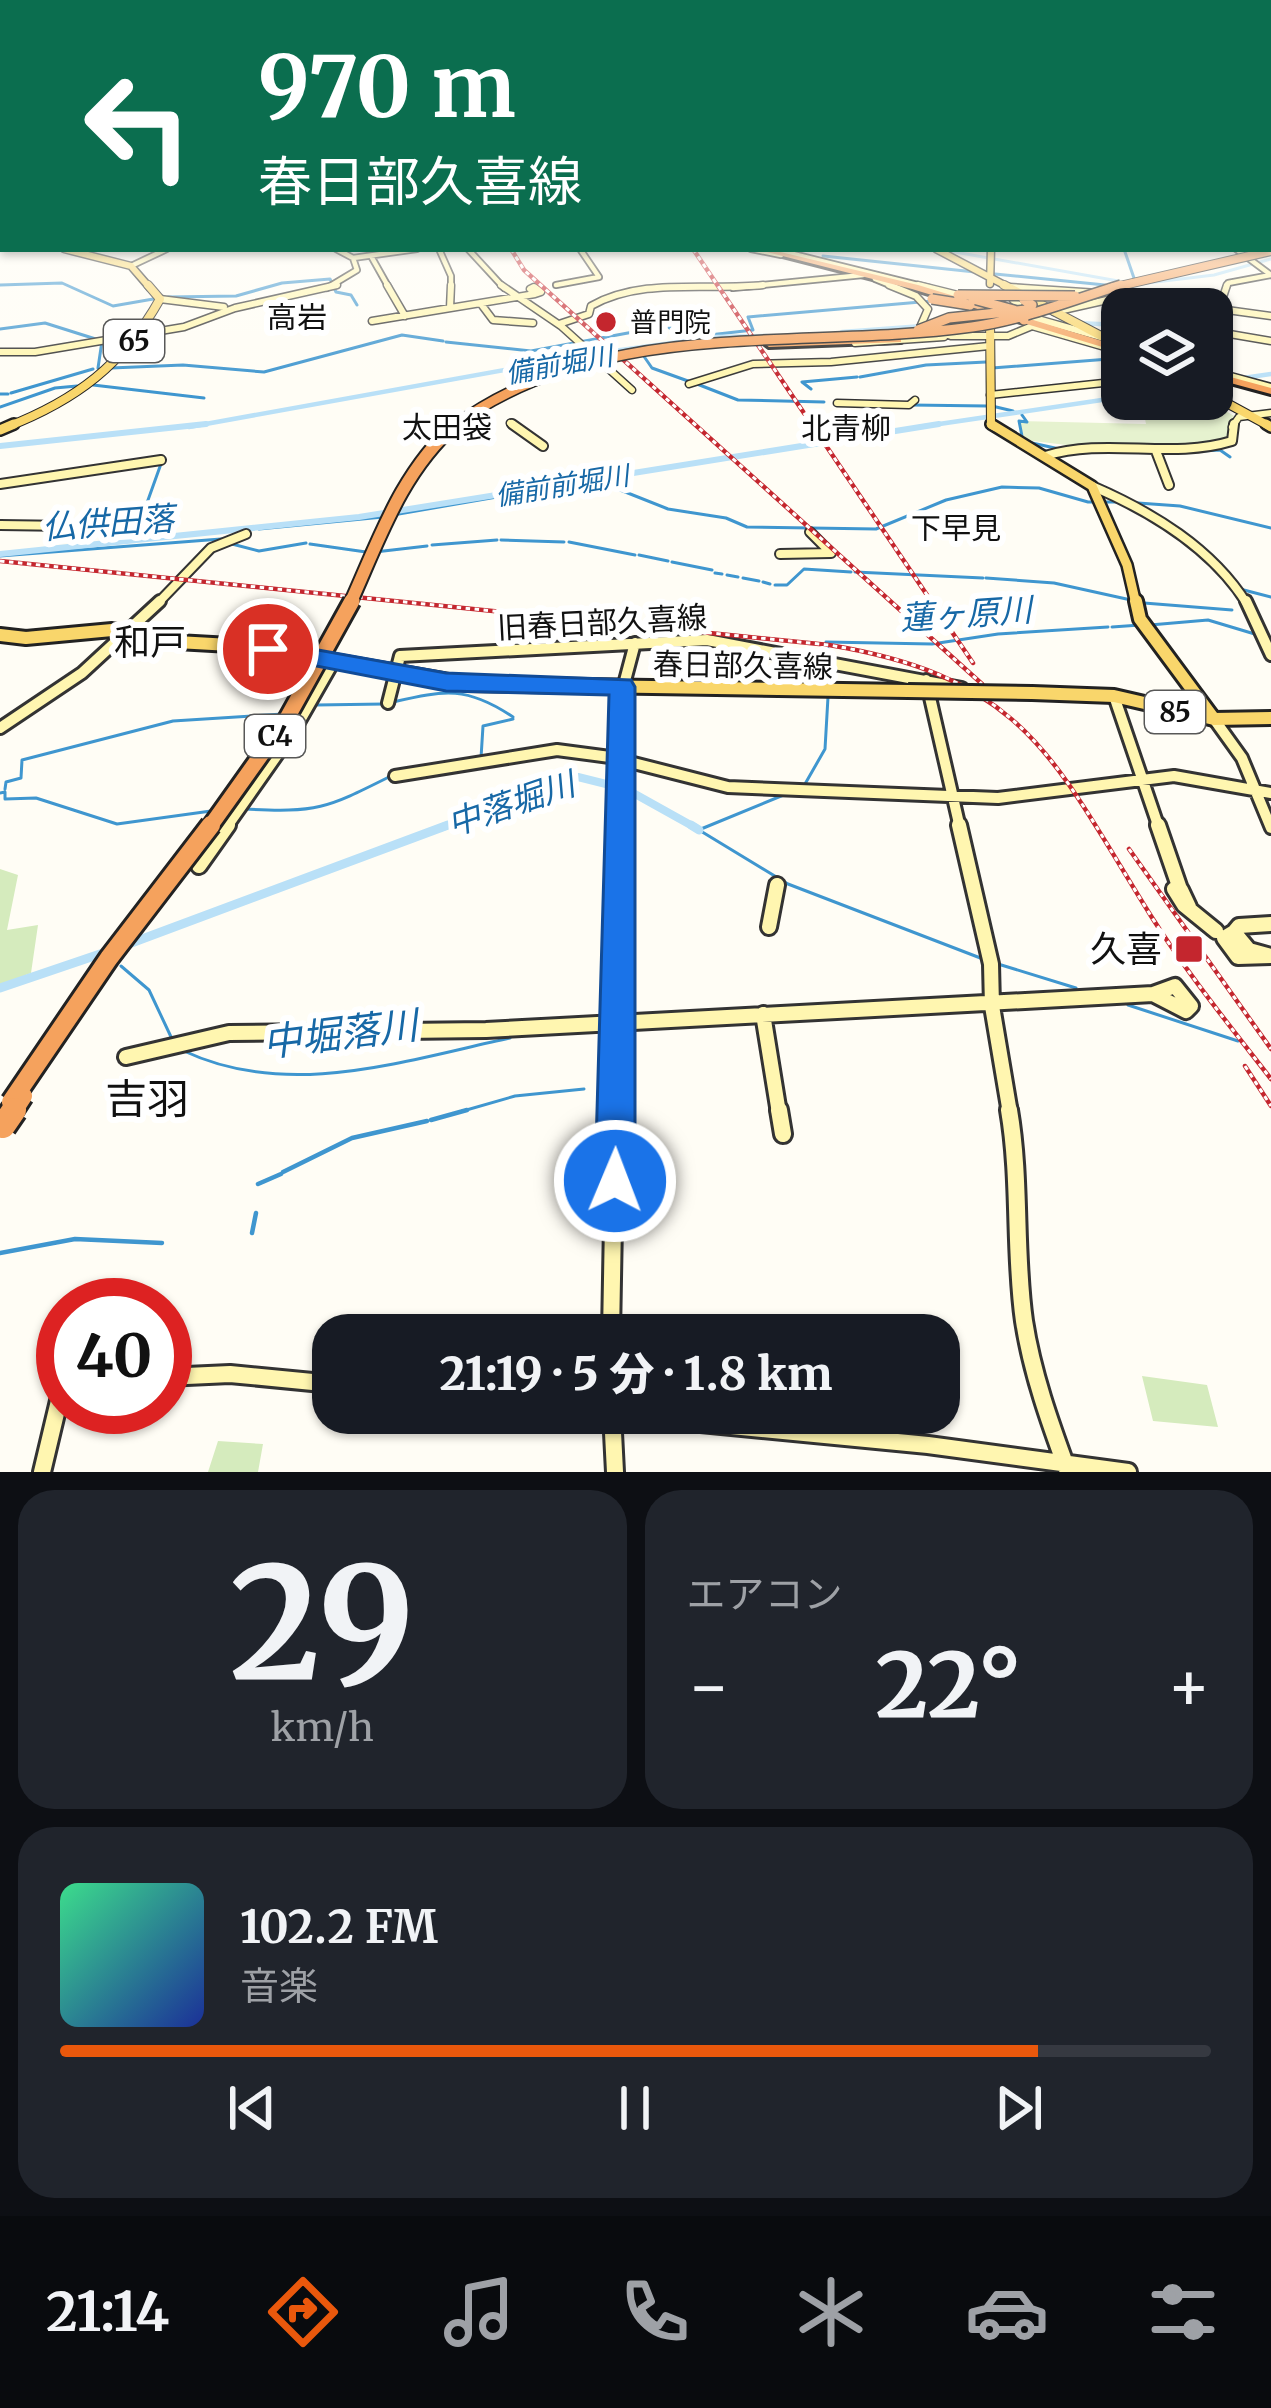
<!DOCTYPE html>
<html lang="ja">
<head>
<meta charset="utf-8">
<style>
  :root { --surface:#171b24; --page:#20242c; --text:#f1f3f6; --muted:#9ea1a6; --line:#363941; --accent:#ea580c }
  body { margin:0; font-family:Merriweather,"Noto Sans JP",serif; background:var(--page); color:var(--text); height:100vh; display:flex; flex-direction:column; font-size:45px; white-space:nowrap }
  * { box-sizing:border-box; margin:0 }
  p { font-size:39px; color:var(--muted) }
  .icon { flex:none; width:66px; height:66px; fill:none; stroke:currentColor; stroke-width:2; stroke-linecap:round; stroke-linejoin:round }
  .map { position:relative; height:1472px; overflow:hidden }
  .details { display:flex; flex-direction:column; gap:18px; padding:18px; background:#0d0f14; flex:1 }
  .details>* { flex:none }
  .banner { position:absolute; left:0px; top:0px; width:1272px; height:252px; box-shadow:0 3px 9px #0004; background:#0b6e4f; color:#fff; overflow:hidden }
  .tools { position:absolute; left:1101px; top:288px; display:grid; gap:24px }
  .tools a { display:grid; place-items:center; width:132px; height:132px; border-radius:24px; background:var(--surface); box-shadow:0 3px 9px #0004; font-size:60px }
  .speed { position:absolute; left:36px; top:1278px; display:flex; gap:24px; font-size:60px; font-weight:700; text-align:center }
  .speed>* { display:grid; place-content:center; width:156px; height:156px; border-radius:50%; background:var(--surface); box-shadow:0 3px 9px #0004; line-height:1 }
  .speed .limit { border:18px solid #d22; background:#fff; color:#111 }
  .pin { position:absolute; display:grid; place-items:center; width:102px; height:102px; color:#fff; margin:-51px; border:6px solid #fff; border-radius:50%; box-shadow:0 3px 12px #0007 }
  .me { position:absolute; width:132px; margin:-66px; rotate:1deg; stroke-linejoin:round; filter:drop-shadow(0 0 9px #0008) }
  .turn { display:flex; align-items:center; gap:42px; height:252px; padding:0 60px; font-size:54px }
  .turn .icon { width:156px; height:156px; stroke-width:2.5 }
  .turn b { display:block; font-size:84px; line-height:102px }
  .big { font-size:90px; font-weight:800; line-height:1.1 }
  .details .card { flex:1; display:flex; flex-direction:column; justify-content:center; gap:18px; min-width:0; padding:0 42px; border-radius:36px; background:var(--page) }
  .details .dial { align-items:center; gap:0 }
  .dial b { font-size:156px; line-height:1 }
  .song { display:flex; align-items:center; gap:36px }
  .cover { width:144px; height:144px; border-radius:18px; background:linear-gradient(135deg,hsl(150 70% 55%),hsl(230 70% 35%)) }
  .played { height:12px; border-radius:6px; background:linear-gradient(90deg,var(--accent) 85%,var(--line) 85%) }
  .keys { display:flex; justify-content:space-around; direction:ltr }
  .heat { display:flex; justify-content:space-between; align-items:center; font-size:66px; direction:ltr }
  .details .tiles { flex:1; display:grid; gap:18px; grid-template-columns:1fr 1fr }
  .card:last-child { grid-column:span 2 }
  .trip { position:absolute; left:312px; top:1314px; width:648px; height:120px; border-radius:36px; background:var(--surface); box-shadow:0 3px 9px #0004; font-weight:800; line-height:120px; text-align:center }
  .dock { display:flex; height:192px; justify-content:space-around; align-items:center; background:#090b0e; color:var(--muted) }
  .dock .icon { width:84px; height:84px }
  .dock .on { color:var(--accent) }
  .dock b { font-size:54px; color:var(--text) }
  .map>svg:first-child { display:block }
  .green { fill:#d5ebbd }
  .pitch { fill:#e6f2cf }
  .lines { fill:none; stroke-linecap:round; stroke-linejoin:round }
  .stream-far1 { stroke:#3f96cf; stroke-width:3 }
  .stream { stroke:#3f96cf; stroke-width:4.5 }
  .river-far4 { stroke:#b9e0f7; stroke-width:3 }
  .river-far3 { stroke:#b9e0f7; stroke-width:4.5 }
  .river-far2 { stroke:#b9e0f7; stroke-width:6 }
  .river-far1 { stroke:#b9e0f7; stroke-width:8 }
  .river { stroke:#b9e0f7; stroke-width:9 }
  .secondary-far5-casing { stroke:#333; stroke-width:8 }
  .secondary-far4-casing { stroke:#333; stroke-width:9 }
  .secondary-far3-casing { stroke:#333; stroke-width:12 }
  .secondary-far2-casing { stroke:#333; stroke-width:16 }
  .secondary-far1-casing { stroke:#333; stroke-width:20 }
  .secondary-casing { stroke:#333; stroke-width:22 }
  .primary-far3-casing { stroke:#222; stroke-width:9 }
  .primary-far2-casing { stroke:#222; stroke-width:10 }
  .primary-far1-casing { stroke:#222; stroke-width:14 }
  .primary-casing { stroke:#222; stroke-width:18 }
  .highway-casing { stroke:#222; stroke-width:6 }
  .secondary-far5 { stroke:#fff6b0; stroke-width:4.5 }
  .secondary-far4 { stroke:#fff6b0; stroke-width:6 }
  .secondary-far3 { stroke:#fff6b0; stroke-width:8 }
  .secondary-far2 { stroke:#fff6b0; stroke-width:10 }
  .secondary-far1 { stroke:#fff6b0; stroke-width:14 }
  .secondary { stroke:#fff6b0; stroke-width:16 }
  .primary-far3 { stroke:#f9d66b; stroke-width:6 }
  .primary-far2 { stroke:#f9d66b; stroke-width:8 }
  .primary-far1 { stroke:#f9d66b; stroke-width:9 }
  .primary { stroke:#f9d66b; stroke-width:12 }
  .highway { fill:#f5a25d; fill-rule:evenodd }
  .rail-casing { stroke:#c4262e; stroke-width:4.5 }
  .rail { stroke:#fff; stroke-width:3; stroke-dasharray:4.5; stroke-linecap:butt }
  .primary-bridge-casing { stroke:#222; stroke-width:18; stroke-linecap:butt }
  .highway-bridge-far5-casing { stroke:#222; stroke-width:10; stroke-linecap:butt }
  .highway-bridge-far4-casing { stroke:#222; stroke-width:12; stroke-linecap:butt }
  .highway-bridge-far3-casing { stroke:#222; stroke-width:16; stroke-linecap:butt }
  .highway-bridge-far2-casing { stroke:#222; stroke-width:21; stroke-linecap:butt }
  .highway-bridge-far1-casing { stroke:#222; stroke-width:24; stroke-linecap:butt }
  .highway-bridge-casing { stroke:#222; stroke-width:30; stroke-linecap:butt }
  .primary-bridge { stroke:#f9d66b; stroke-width:12 }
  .highway-bridge-far5 { stroke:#f5a25d; stroke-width:8 }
  .highway-bridge-far4 { stroke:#f5a25d; stroke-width:9 }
  .highway-bridge-far3 { stroke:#f5a25d; stroke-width:12 }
  .highway-bridge-far2 { stroke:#f5a25d; stroke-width:15 }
  .highway-bridge-far1 { stroke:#f5a25d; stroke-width:18 }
  .highway-bridge { stroke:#f5a25d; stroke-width:24 }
  .route { fill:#1a73e8; stroke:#114b97; stroke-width:3 }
  .poi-dot { fill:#c4262e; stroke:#fff; stroke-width:4.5 }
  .labels { text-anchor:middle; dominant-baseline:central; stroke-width:12; stroke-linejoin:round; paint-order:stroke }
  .far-poi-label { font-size:27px; fill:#111; stroke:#fff; text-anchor:start }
  .shield { fill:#fff; stroke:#585858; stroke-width:3 }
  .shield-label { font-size:27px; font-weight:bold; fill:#111 }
  .far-water-label { font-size:27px; font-style:italic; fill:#1768a6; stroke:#fff }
  .far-quarter-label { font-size:30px; fill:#111; stroke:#fff }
  .street-label { font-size:30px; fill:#111; stroke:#fff }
  .water-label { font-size:33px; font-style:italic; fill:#1768a6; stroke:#fff }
  .quarter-label { font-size:36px; fill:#111; stroke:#fff }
  .near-poi-label { font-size:36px; fill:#111; stroke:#fff; text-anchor:end }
  .near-water-label { font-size:39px; font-style:italic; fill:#1768a6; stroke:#fff }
  .near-quarter-label { font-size:42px; fill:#111; stroke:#fff }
</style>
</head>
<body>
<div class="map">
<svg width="1271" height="1472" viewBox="0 0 1271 1472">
  <rect width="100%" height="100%" fill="#fffdf5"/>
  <path class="green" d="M0,869L18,875L7,930L38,925L31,973L0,985Z
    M1142,1376L1207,1385L1218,1427L1153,1421Z
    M827,1413H920L923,1439L832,1433Z
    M218,1441L263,1444L258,1472H208Z"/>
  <path class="pitch" d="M1141,399H1207L1234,416L1228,426L1231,437C1169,462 1089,447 1025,440L1019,421L1146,424Z"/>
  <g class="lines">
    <path class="stream-far1" d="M1124,249L1135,281
      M823,256L975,272
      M995,274L1105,285
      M0,285L62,283L113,306L159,298
      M1125,289L1153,290
      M168,297L236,296L282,283L330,279L336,292L351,295L357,305
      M667,326L683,338L753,330L748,317L932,301
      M0,329L45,323L102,341L98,368
      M446,342L531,351L687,322
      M643,355L652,368L688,381
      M111,368L183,365L264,372L402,335L443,341
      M992,368L1122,358
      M860,377L926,365L986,362
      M697,384L738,400L824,402
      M93,385L204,398
      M811,389L802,382L857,377
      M11,393L93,369
      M0,394H8
      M911,405L987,406
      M992,406L1013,411
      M0,407L55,388L77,386
      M1022,415L1027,422L1019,421L1023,441L1064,450
      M1163,453L1220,450L1230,457
      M1138,503L1180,506L1271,528
      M143,514L162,461
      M393,515L595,480L668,509L726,518L747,527L876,529L946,500L1002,487L1039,488L1088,502H1116
      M259,529L383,517
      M501,540L564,542
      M569,542L635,555
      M232,544L259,551L306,543
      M310,544L366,552
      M432,545L497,540
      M375,552L427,546
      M639,555L668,561
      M0,556L221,539
      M672,562L712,570
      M855,572L983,578
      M715,573L722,574
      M727,575L738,577
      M743,578L759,581
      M986,578L1054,583L1131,600
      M763,582L770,584
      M775,585H787L804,569L851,572
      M1240,589L1271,597
      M1144,603L1232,610
      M1150,625L1208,620L1258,635
      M1112,627L1140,625
      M826,642L932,644L998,634L1108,627
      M827,646L830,658
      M393,702C445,690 467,686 513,717
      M316,705L384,704
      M481,758L483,726L513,719
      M805,784L825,749L828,697
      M5,789L6,782L21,778L22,760L173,721L283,714
      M0,793L5,792V799L36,798L117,824L211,811
      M244,809C319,813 327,808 393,775
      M701,829L786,794
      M699,830L788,884L983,959
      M998,964L1076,988
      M121,966L149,990L172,1039L204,1032
      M1128,1005L1238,1041
      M261,1026L420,1024
      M184,1051C288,1100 403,1061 510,1038
      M456,1113L515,1096L584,1089"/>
    <path class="stream" d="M431,1120L467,1110
      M283,1172L352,1138L427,1121
      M258,1184L281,1174
      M252,1233L256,1213
      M0,1253L75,1239L162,1243"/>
    <path class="river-far4" d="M938,249L1124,282
      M1139,284L1214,275L1271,259"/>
    <path class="river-far3" d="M1052,322L1122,325
      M938,325L983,321
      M842,332L923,326
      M1243,378L1271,374
      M1212,383L1221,381
      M189,427L599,353L715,337L767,336
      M919,427L1122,397"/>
    <path class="river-far2" d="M0,446L206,424
      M0,554L359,517L939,424"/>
    <path class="river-far1" d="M440,828L578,777L626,789L696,828"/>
    <path class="river" d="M691,825L699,830
      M126,945L448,825
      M0,988L106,952"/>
    <g class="secondary-far5-casing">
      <path id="secondary-far5" d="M336,249L353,258L417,249
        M439,249L451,276V288
        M468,249L504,288
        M751,249L781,255
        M1236,249L1271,275
        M777,250L930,288
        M371,256L389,288
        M131,266L167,249
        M875,279L897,288
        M556,285L599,277L580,249
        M1009,287L1024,288
        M327,288L357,270L353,258
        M733,288L863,275
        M1226,288L1228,283L1271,275"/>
    </g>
    <g class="secondary-far4-casing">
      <path id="secondary-far4" d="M387,285L405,316
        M501,285L561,326L632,390
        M889,285L916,296L928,309L921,325L951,336H1008L1032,326L1122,352
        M918,285L962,296
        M534,287L541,292L535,294L530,289Z
        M1009,287L1098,293
        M160,299L224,307
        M1013,300L1034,318L1101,337
        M481,304L493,320L533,323
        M1220,306L1227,285
        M450,308L451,285
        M1054,312L1125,296L1271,316
        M372,321L535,294
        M559,324L589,314L591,306C642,277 706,291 763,285
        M1212,331L1271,341
        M855,343L944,337
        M0,352H35L184,327L235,308L337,285
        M1212,371L1271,387
        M689,384L753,364L831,362L989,346
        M990,395L1122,381
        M837,403L909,405L915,400
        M510,423L516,427
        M1232,427L1239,417L1271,413"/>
    </g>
    <g class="secondary-far3-casing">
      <path id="secondary-far3" d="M512,424L543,446
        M1156,451L1169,485
        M1045,456C1107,437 1170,460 1232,441L1234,424
        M0,484L161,460
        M1092,486C1152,512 1212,548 1247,604
        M0,525L70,526L140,516
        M780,554L831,553L810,532
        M157,604L211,548L246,534"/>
    </g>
    <g class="secondary-far2-casing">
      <path id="secondary-far2" d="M1246,601L1271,655
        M926,680L960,828
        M1114,696L1159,828
        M388,703L400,656L707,640L962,688
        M1214,719L1242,758L1271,828
        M0,728L82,673L160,601
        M395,776L557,750L610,757L728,787L998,798L1174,776L1271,793
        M226,828L294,731L334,661
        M620,828L622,692L635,643"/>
    </g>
    <g class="secondary-far1-casing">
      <path id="secondary-far1" d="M959,825L991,964L992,1006L1010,1113
        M1158,825L1180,889
        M199,866L228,825
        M1189,907L1181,890L1174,889L1184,905L1216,931
        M769,927L777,885
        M1234,932L1249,950L1271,956L1238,957L1224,938Z
        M1234,932L1239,926L1271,924
        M1155,995L1186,1011L1191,1006
        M763,1014L779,1113
        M126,1057L229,1033L486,1030L1153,994L1175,986L1191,1006
        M615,1113L620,825"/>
    </g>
    <g class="secondary-casing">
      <path id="secondary" d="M779,1110L783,1134
        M1009,1110C1021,1180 1014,1252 1024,1321C1032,1373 1050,1423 1068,1472
        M611,1335L615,1110
        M165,1377L230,1374L333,1384
        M598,1413L928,1445L1128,1472
        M612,1413L615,1472
        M42,1472L63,1384"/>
    </g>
    <g class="primary-far3-casing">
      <path id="primary-far3" d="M64,249L131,266L150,288
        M936,249L1010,288
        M990,284L991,249"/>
    </g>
    <g class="primary-far2-casing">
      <path id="primary-far2" d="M1004,285L1122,347
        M990,317L991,425L995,427
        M1212,395L1271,427
        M7,427C76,400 123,365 160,299L148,285"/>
    </g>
    <g class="primary-far1-casing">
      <path id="primary-far1" d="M991,424L1092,486L1127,565L1136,604
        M1266,424L1271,427
        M0,430L14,424"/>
    </g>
    <g class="primary-casing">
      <path id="primary" d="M1136,601L1140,619L1214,719
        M0,635L26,638L112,630L177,642L248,646L467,684L908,691
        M1032,693L1114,696L1214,719L1271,718"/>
    </g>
    <g class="highway-casing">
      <path id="highway" d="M755,249H768L918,285L1122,347V353L912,289Z
        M898,337L901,338V342L769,347L765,344L769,341Z
        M1212,372L1271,388V394L1212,378Z"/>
    </g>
    <use href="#secondary-far5" class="secondary-far5"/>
    <use href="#secondary-far4" class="secondary-far4"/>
    <use href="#secondary-far3" class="secondary-far3"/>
    <use href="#secondary-far2" class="secondary-far2"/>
    <use href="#secondary-far1" class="secondary-far1"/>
    <use href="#secondary" class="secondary"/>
    <use href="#primary-far3" class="primary-far3"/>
    <use href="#primary-far2" class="primary-far2"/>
    <use href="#primary-far1" class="primary-far1"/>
    <use href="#primary" class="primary"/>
    <use href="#highway" class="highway"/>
    <g class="rail-casing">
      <path id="rail" d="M511,249L524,270L982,684
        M693,249L973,663
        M0,561L829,645C1028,678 1054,761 1151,916C1187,973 1230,1026 1271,1079
        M1129,849L1271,1049
        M1245,1066L1271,1106"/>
    </g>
    <use href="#rail" class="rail"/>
    <g class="primary-bridge-casing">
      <path id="primary-bridge" d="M908,691L1032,693"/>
    </g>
    <g class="highway-bridge-far5-casing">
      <path id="highway-bridge-far5" d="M1111,288L1271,251"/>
    </g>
    <g class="highway-bridge-far4-casing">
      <path id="highway-bridge-far4" d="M958,295L1075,296
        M932,299L970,305
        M973,299L1014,310L1024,320
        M918,330L949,318L1026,310L1032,305L1024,300
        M452,427C603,315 797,351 972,327C1023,320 1072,300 1121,285"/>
    </g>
    <g class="highway-bridge-far3-casing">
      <path id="highway-bridge-far3" d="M350,604C379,540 401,472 456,424"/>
    </g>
    <g class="highway-bridge-far2-casing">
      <path id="highway-bridge-far2" d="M209,828L286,720L352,601"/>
    </g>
    <g class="highway-bridge-far1-casing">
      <path id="highway-bridge-far1" d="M11,1102L109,958L211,825
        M12,1113L23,1096"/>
    </g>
    <g class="highway-bridge-casing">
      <path id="highway-bridge" d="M3,1126L14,1110"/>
    </g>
    <use href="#primary-bridge" class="primary-bridge"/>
    <use href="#highway-bridge-far5" class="highway-bridge-far5"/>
    <use href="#highway-bridge-far4" class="highway-bridge-far4"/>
    <use href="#highway-bridge-far3" class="highway-bridge-far3"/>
    <use href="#highway-bridge-far2" class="highway-bridge-far2"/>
    <use href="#highway-bridge-far1" class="highway-bridge-far1"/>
    <use href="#highway-bridge" class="highway-bridge"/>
  </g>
  <linearGradient id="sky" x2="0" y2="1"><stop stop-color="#95c6ee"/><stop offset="0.46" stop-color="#fffefa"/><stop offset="1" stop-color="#fffefa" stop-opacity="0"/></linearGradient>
  <rect width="1271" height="383" fill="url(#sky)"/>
  <path class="route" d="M268,641L446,673L631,680L635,687V1181L629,1195L615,1201L601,1195L595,1181L609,695L446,691L259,655L255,649Z"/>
  <g class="poi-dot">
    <circle cx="606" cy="322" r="12"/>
    <rect x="1174" y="934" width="30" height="30" rx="6"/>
  </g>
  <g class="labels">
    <g class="far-poi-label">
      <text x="630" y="322">普門院</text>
    </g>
    <g class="shield">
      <rect x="104" y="320" width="60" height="42" rx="9"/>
      <rect x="1145" y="691" width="60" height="42" rx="9"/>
      <rect x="245" y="715" width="60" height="42" rx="9"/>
    </g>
    <g class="shield-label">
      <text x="134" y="341">65</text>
      <text x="1175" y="712">85</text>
      <text x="275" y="736">C4</text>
    </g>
    <g class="far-water-label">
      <text transform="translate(559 364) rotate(-10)">備前堀川</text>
      <text transform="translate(562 485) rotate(-9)">備前前堀川</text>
    </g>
    <g class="far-quarter-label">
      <text x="297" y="317">高岩</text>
      <text x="447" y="427">太田袋</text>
      <text x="846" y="428">北青柳</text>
      <text x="956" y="528">下早見</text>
    </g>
    <g class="street-label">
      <text transform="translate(602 622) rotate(-3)">旧春日部久喜線</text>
      <text transform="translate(743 665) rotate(1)">春日部久喜線</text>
    </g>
    <g class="water-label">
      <text transform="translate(108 523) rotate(-4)">仏供田落</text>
      <text transform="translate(966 614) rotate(-4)">蓮ヶ原川</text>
      <text transform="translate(511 804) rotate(-19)">中落堀川</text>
    </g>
    <g class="quarter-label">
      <text x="150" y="642">和戸</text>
    </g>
    <g class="near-poi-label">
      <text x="1162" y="949">久喜</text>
    </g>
    <g class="near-water-label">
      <text transform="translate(340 1034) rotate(-7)">中堀落川</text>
    </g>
    <g class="near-quarter-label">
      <text x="147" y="1099">吉羽</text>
    </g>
  </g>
</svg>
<div class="tools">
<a><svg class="icon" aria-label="layers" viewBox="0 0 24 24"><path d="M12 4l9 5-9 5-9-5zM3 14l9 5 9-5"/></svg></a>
</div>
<div class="speed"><div class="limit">40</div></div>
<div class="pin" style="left:268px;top:649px;background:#d93025"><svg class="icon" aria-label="arrive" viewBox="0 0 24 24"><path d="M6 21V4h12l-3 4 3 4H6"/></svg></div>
<svg class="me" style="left:615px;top:1181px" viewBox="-20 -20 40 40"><circle r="17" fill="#1a73e8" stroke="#fff" stroke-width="3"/><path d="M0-11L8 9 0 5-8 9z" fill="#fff"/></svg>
<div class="trip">21:19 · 5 分 · 1.8 km</div>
<div class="banner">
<div class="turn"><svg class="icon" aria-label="left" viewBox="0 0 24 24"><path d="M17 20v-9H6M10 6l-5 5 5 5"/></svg><div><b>970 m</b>春日部久喜線</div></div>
</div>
</div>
<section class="details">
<div class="tiles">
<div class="card dial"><b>29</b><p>km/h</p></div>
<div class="card"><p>エアコン</p>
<div class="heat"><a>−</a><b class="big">22°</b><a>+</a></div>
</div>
<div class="card">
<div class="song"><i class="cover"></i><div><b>102.2 FM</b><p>音楽</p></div></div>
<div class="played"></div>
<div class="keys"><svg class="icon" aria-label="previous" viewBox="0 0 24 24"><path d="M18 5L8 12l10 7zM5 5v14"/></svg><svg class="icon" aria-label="pause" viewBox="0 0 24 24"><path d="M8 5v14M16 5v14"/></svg><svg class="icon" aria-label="next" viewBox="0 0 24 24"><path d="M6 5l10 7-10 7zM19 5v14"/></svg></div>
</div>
</div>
</section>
<nav class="dock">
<b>21:14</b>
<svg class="icon on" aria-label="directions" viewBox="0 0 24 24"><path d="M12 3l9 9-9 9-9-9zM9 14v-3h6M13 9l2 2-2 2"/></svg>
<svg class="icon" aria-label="music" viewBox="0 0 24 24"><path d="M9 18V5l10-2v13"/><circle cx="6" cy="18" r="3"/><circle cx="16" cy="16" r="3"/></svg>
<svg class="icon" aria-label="phone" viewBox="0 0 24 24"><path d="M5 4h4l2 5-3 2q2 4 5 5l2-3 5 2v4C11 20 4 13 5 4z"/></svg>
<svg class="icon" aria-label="climate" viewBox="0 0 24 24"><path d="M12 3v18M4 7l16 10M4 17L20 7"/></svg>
<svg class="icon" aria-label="car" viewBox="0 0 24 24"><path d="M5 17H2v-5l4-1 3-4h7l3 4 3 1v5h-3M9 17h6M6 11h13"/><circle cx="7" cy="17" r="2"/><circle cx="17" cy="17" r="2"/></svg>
<svg class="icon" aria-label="filters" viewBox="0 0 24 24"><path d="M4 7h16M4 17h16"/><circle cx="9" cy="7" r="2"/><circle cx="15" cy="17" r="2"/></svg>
</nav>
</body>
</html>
